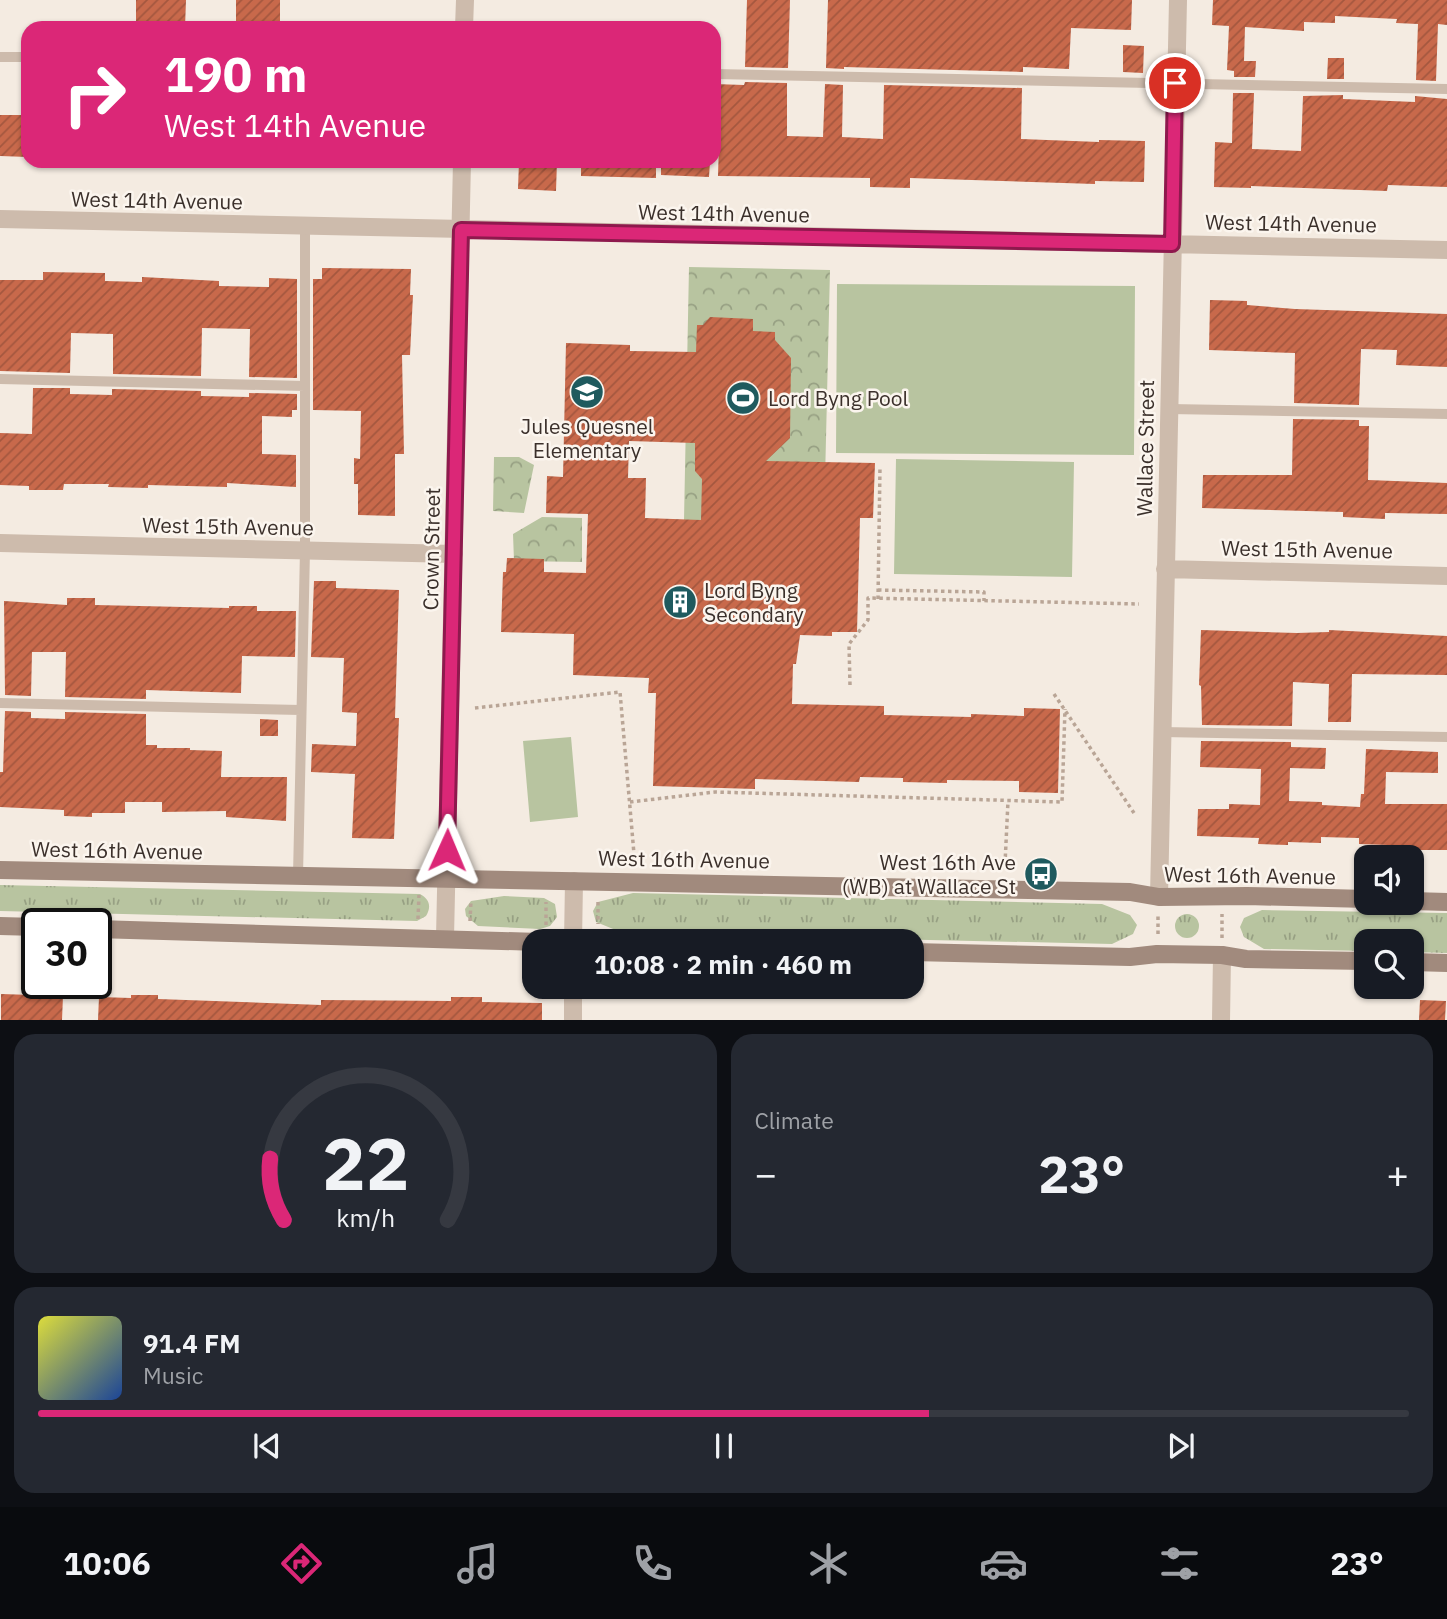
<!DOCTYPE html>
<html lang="en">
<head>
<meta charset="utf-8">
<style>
  :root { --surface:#171b24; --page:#242831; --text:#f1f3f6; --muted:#9ea1a6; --line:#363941; --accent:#db2777 }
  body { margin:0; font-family:"IBM Plex Sans",sans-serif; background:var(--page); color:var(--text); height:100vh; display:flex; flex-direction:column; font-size:26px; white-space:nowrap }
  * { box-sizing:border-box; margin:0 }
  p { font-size:23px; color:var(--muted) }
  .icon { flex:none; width:38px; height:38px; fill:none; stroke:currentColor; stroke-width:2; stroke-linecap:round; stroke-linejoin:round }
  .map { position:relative; height:1020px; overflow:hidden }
  .sheet { display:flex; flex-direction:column; gap:14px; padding:14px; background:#0d0f14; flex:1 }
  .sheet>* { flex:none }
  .top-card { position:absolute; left:21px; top:21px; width:700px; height:147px; border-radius:21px; box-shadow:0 2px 5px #0004; background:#db2777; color:#fff; overflow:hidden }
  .tools { position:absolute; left:1354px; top:845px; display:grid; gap:14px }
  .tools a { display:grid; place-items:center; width:70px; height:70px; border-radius:14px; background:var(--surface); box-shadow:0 2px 5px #0004; font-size:35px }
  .speed { position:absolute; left:21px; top:908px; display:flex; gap:14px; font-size:35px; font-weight:700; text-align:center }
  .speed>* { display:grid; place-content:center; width:91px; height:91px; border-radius:50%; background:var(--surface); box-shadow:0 2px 5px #0004; line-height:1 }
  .speed .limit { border:4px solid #111; border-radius:10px; background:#fff; color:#111 }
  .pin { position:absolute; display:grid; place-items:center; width:60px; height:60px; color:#fff; margin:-30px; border:4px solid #fff; border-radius:50%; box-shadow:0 2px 7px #0007 }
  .me { position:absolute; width:77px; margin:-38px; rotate:1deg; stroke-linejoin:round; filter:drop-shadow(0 0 5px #0008) }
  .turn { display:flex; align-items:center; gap:24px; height:147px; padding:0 28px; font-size:32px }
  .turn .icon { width:91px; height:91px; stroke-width:2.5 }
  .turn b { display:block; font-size:49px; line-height:60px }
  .big { font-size:52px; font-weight:700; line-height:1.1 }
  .sheet .tile { flex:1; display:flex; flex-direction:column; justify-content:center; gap:10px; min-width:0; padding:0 24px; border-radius:21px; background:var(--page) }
  .sheet .dial { align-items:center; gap:0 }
  .dial svg { height:182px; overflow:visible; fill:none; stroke:var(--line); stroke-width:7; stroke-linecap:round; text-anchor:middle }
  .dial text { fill:var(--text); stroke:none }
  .song { display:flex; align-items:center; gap:21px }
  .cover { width:84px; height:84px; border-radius:10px; background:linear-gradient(135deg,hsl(60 70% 55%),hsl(220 70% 35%)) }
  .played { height:7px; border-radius:4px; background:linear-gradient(90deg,var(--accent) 65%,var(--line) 65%) }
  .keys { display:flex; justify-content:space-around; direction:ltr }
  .heat { display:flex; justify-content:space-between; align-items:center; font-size:38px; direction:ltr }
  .sheet .tiles { flex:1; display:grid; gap:14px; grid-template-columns:1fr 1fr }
  .tile:last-child { grid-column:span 2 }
  .trip { position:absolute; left:522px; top:929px; width:402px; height:70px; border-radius:21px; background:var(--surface); box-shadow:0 2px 5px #0004; font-weight:700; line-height:70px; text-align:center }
  .tabs { display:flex; height:112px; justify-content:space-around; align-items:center; background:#090b0e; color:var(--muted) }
  .tabs .icon { width:49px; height:49px }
  .tabs .active { color:var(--accent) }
  .tabs b { font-size:32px; color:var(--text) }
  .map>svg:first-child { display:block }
  .grass { fill:url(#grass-tufts) }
  .park { fill:url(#park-crowns) }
  .garden { fill:#b8c4a0 }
  .building { fill:url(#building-hatch); fill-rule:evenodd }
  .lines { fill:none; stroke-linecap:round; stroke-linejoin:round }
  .path { stroke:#b9a596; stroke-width:3.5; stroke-dasharray:3.5 3.5; stroke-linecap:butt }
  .lane { stroke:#cdbbac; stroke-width:10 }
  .street { stroke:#cdbbac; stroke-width:18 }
  .secondary { stroke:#a18a7d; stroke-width:18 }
  .route-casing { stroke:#8e194d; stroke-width:18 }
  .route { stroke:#db2777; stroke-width:12 }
  .labels { text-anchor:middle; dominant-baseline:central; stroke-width:5; stroke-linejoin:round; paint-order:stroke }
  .street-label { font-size:21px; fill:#3b302b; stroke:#fbf5ee }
  .poi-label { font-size:21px; fill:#3b302b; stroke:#fbf5ee; text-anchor:start }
</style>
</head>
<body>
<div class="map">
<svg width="1447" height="1021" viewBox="0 0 1447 1021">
  <defs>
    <pattern id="grass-tufts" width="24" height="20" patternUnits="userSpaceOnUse" patternTransform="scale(1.75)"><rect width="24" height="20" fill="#b8c4a0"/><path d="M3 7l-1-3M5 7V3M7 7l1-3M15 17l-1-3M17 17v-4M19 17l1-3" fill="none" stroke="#97a083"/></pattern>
    <pattern id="park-crowns" width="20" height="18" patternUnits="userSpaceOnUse" patternTransform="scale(1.75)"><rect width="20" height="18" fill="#b8c4a0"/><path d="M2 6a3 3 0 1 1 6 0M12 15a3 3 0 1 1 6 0" fill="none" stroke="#97a083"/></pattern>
    <pattern id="building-hatch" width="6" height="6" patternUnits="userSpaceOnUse" patternTransform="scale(1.75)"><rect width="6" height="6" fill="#c8694b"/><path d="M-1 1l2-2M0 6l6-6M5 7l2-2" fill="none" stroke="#a4573f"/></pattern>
  </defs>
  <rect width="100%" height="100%" fill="#f4ebe1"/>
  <path class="grass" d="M0,885L420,894C429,899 432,906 426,916L417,921L0,911Z
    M633,893L1102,904L1130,915L1137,925L1133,934L1112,944L623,933L596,922L593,911L598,902Z
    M504,896L544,898L555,904L557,917L550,926L540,929L478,926L466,916L465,909L471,901Z
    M1262,910L1447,913V953L1412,952V942H1367V951L1264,949L1244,937L1240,927L1244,918Z
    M1175 926a12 12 0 1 1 24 0a12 12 0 1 1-24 0Z"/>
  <path class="park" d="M689,267L830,270L824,523L684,520Z
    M494,457H519L534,465L524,513L493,511Z
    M542,517L582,518V562L514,561L513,534Z"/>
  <path class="garden" d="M837,284L1135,286L1134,455L836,453Z
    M896,459L1074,462L1072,577L894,574Z
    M571,737L578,817L530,822L523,741Z"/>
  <path class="building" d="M136,0H186L185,28H136Z
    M236,0H280V28H236Z
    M747,0H790L788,68L745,67Z
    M828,0H1132L1131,30L1071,28L1069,69L1023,67V72L844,67V69L826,68Z
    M1213,0H1447V25L1438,24L1436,81L1416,80L1418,24L1396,23L1397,19L1335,16V23L1304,22V31L1245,27L1244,61H1256L1255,77H1234V71L1227,70L1229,26L1212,25Z
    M1123,45L1144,46L1143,73L1123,72Z
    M1328,58H1344V79H1327Z
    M745,82L787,83V136L823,137L825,84L843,85L842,137L883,139L884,85L1022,88L1021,139L1099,142V140L1145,141L1144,182L1095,181V184L910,178V188L870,187V178L718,176L720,108H714V84L744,85Z
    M1233,93H1254L1252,149L1301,151L1303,96L1343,95V99L1415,102V96L1447,99V187L1388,185L1387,191L1251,186V188L1214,187L1215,142L1232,143Z
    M0,115H28V157L0,156Z
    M519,161H557L556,191L518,189Z
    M581,161H656V178L581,176Z
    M661,161H710L709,177L661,175Z
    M322,268L411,269L410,295H413L410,355H402L404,454H395V516L358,515V484H354V458L360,459L361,411L313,410V279H322Z
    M43,272L105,273V281L142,282V277L219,281V286L269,287V278L297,279V378L249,377L250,329L202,328L201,376L113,374V334L71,333L70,373L0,371V280H43Z
    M1210,300L1247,301V305L1295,309L1447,314V367L1396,365L1397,350L1361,349L1359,405L1294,403L1295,353L1209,350Z
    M710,317L753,319V331L775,332V340L791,358L790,438L766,461L875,463L873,518H860L857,632H832V636L800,635L796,664H793L792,704L884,706V715L971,717V714L1024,716V708L1060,709L1058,793L1019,792V781L947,780V783L903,782V778L860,777L859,782L755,779V789L653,786L656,693H648L649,678L573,675L574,634L501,632L503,572H506L507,558L544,559V572L586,573L588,514L546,513L547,476L563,477L566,343L630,345V351L696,352L697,325H703ZM629,441L695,443V471L702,479L701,520L645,518L646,478H628Z
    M33,388H70V394L112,395V389L201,391V396L249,397V393L297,394V410H292V417L262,416V454L296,455V487L227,483V487L148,485V488L108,487L109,484H64L63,490H29V486L0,485V433L32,434Z
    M1293,419L1359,420V426H1369L1368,480L1447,483V514L1385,513V519L1343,517V512L1202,508L1203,475H1292Z
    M314,581H336V588L399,590L395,718H399L394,839L352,838L355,774L311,772L312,744L356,746L357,713L342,712L344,658L311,657Z
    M67,598H95V605L229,608V606H257V611H296L295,657L242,656L241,693L146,690V699L65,697L66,652H32L31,696L5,695L4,601L67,605Z
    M1201,630L1297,633L1329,632V630L1447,636V675L1352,674L1351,722H1328L1329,684L1293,682L1292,726L1202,725L1201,686L1199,685Z
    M5,711L31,712V718L65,719V712L146,714V745H157V748H190V750L222,751L221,777H287L286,821L226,817V811L162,812V802H125V813H92V817L64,816V810L0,807V772H3Z
    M260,719L278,720V736H260Z
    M1201,741L1291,742V747L1326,748L1325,769L1290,768L1289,801L1322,802V805L1360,807L1361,794H1364L1366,749L1438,752V773L1386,772L1385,804H1447V850H1388V845L1359,844V838L1321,837V843L1288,842V845L1258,844L1259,838L1197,836L1198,809H1229V804L1260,805L1261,769L1200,767Z
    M1,994L63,996L62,1020H1Z
    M131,995H158V999L321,1005V1000L451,1001V997H482V1002L542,1003V1020H98L99,997L131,998Z
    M1420,1000L1446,1001L1445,1020H1419Z"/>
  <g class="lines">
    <path class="path" d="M878,590L984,592V601
      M878,599L880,467
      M850,685L849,644L868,620V598L1139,604
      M1054,694L1134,813
      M475,708L620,692L634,854
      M630,802L715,792L1062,802L1065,709
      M1005,864L1008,801
      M598,902V924
      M418,919L419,895
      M470,921L471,901
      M546,925V902
      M1158,934V914
      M1222,938V914"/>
    <path class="lane" d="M0,57H28
      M714,74L1447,89
      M0,379L305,386
      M1169,409L1447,414
      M0,703L301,710
      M1162,732L1447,737
      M298,876L305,550V227"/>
    <path class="street" d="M464,28L465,0
      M0,219L1447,250
      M0,543L454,554
      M1165,569L1447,576
      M1159,897L1178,0
      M445,938L462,161
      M573,942L574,881
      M573,1021V987
      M1221,1021L1222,955"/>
    <path class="secondary" d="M0,870L1130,892L1159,897L1247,896L1367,899
      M1412,901L1447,902
      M0,926L37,927
      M96,929L539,942
      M912,952L1130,957L1157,954L1222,955L1246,959L1367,961
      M1412,962L1447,963"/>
  </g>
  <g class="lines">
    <g class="route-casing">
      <path id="route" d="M447,850L461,230L1172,244L1175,83"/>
    </g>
    <use href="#route" class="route"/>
  </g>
  <defs>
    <g id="school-disc" transform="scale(1.75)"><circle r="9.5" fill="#1f5a5e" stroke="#fbf5ee"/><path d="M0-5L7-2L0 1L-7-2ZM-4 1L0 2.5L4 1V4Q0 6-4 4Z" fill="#fff"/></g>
    <g id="stadium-disc" transform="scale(1.75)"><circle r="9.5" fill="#1f5a5e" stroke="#fbf5ee"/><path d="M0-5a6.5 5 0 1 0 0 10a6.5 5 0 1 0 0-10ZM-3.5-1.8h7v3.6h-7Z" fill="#fff"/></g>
    <g id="building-disc" transform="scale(1.75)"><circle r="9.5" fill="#1f5a5e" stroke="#fbf5ee"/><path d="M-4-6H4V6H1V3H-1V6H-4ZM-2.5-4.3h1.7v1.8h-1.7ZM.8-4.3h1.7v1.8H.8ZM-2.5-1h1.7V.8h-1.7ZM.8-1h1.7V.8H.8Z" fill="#fff"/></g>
    <g id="bus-disc" transform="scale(1.75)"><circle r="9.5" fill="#1f5a5e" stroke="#fbf5ee"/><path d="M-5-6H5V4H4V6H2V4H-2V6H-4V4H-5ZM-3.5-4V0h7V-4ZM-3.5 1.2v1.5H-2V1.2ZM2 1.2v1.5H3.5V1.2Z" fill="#fff"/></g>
  </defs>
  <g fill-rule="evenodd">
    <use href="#school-disc" x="587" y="392"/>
    <use href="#stadium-disc" x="743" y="398"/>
    <use href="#building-disc" x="680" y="602"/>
    <use href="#bus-disc" x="1041" y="874"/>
  </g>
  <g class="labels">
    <g class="street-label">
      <text transform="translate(157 200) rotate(1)">West 14th Avenue</text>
      <text transform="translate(724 213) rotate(1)">West 14th Avenue</text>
      <text transform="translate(1291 223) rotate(1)">West 14th Avenue</text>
      <text transform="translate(1145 448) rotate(-89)">Wallace Street</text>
      <text transform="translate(228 526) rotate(1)">West 15th Avenue</text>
      <text transform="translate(431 549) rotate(-89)">Crown Street</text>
      <text transform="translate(1307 549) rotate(1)">West 15th Avenue</text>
      <text transform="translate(117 850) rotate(1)">West 16th Avenue</text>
      <text transform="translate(684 859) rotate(1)">West 16th Avenue</text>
      <text transform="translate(1250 875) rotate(1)">West 16th Avenue</text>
    </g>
    <g class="poi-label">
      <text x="768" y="398">Lord Byng Pool</text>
      <text x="587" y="426" text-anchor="middle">Jules Quesnel<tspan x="587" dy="24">Elementary</tspan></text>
      <text x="704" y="590">Lord Byng<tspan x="704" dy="24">Secondary</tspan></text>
      <text x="1016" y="862" text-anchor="end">West 16th Ave<tspan x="1016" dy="24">(WB) at Wallace St</tspan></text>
    </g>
  </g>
</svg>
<div class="tools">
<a><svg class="icon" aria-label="sound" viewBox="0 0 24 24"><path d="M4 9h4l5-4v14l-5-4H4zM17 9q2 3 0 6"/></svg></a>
<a><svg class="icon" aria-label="search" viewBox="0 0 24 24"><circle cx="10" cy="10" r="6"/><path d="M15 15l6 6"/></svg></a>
</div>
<div class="speed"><div class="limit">30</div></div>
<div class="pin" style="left:1175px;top:83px;background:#d93025"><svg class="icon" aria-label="arrive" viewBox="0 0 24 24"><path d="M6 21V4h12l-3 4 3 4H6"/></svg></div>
<svg class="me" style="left:447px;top:850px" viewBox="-20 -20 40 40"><path d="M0-17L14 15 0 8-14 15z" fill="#db2777" stroke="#fff" stroke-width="4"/></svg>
<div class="trip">10:08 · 2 min · 460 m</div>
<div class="top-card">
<div class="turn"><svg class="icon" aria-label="right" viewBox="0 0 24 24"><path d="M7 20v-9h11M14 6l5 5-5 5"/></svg><div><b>190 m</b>West 14th Avenue</div></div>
</div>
</div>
<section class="sheet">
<div class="tiles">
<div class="tile dial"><svg viewBox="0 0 100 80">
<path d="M14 69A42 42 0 1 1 86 69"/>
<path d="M14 69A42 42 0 0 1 8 42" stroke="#db2777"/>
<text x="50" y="56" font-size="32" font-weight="700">22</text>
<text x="50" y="72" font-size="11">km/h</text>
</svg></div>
<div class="tile"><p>Climate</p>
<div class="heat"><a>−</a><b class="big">23°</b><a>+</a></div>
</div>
<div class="tile">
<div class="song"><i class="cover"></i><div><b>91.4 FM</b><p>Music</p></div></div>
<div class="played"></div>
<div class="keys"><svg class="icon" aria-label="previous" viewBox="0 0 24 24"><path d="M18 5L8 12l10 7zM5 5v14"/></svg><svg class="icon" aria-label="pause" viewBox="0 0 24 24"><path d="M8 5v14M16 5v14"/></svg><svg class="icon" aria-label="next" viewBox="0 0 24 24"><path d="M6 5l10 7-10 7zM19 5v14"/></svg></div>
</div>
</div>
</section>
<nav class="tabs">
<b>10:06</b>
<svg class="icon active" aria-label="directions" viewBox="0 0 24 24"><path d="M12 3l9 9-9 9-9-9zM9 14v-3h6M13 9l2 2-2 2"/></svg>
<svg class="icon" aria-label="music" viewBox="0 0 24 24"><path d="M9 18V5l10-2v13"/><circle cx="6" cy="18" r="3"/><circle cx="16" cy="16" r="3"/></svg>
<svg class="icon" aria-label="phone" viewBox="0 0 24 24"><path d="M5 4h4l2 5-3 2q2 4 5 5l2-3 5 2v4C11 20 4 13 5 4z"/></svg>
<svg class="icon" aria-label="climate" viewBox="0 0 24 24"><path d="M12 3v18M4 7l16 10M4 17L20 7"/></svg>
<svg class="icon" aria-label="car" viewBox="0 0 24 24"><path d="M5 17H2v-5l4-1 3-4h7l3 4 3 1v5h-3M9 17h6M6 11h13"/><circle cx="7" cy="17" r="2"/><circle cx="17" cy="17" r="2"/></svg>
<svg class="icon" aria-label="filters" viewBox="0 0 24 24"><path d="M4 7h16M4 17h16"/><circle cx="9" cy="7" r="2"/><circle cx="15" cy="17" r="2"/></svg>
<b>23°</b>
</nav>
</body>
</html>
